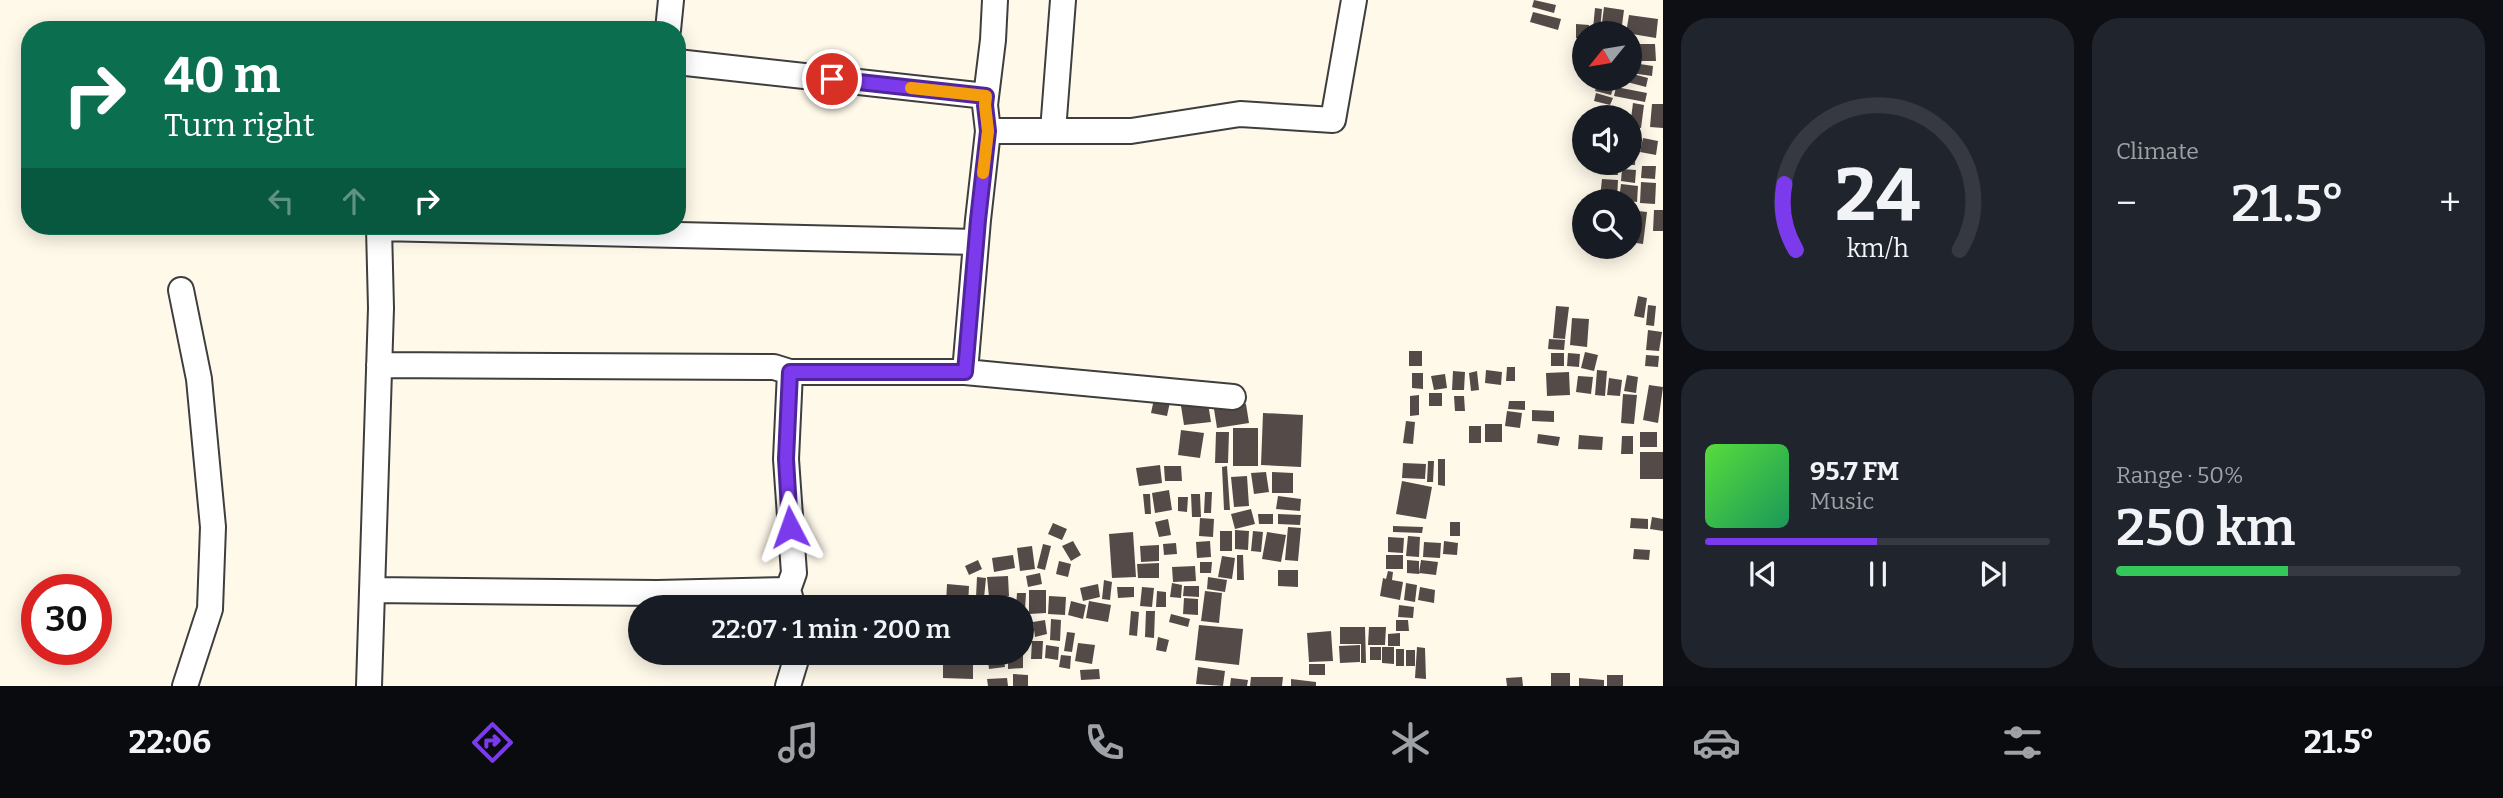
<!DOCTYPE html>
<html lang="en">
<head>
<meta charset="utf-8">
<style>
  :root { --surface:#171b24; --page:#20242c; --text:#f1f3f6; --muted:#9ea1a6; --line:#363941; --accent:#7c3aed }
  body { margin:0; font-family:Bitter,serif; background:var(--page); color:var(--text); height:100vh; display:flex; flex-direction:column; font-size:26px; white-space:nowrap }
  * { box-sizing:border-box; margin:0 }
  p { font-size:23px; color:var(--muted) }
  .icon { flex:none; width:38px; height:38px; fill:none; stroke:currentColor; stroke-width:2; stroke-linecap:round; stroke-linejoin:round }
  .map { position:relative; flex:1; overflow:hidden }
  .panel { display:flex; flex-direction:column; gap:18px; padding:18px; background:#0d0f14; width:840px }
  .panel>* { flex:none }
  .guide { position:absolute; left:21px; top:21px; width:665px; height:214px; border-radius:28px; box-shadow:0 4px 18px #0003; background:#0b6e4f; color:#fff; overflow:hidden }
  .needle { width:46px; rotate:240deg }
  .tools { position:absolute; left:1572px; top:21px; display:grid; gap:14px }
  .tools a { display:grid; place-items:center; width:70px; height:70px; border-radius:50%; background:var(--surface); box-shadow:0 4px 18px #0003; font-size:35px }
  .speed { position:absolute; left:21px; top:574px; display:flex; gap:14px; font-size:35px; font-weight:700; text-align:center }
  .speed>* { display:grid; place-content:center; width:91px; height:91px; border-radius:50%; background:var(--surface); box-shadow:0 4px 18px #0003; line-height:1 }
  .speed .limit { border:10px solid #d22; background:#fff; color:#111 }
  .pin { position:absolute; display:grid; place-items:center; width:60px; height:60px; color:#fff; margin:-30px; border:4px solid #fff; border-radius:50%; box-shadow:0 2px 7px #0007 }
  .me { position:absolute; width:77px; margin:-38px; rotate:356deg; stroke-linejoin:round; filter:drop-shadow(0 0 5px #0008) }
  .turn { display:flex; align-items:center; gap:24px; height:147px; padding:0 28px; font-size:32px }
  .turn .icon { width:91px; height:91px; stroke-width:2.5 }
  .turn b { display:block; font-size:49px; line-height:60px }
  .lanes { display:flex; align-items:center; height:66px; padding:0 28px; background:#0003; justify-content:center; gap:35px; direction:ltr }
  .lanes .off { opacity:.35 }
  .big { font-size:52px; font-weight:600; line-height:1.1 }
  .panel .tile { flex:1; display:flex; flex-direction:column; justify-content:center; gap:10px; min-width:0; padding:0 24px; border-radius:28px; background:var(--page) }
  .panel .dial { align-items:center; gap:0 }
  .dial svg { height:182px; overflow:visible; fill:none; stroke:var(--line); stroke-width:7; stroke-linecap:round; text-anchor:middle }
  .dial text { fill:var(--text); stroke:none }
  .song { display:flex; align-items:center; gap:21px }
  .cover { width:84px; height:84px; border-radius:10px; background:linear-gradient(135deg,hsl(110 70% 55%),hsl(150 70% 35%)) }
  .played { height:7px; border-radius:4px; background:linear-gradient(90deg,var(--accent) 50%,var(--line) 50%) }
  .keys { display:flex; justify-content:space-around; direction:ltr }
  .heat { display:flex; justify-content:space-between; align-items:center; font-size:38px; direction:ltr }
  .charge { height:10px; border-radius:5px; background:linear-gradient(90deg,#34c759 50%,var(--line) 0) }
  .panel .tiles { flex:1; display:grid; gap:18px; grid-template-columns:repeat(2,1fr) }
  .trip { position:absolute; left:628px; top:595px; width:406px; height:70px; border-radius:35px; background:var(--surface); box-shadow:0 4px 18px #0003; font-weight:600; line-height:70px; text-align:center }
  .dock { display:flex; height:112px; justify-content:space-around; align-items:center; background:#090b0e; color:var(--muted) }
  .dock .icon { width:49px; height:49px }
  .dock .active { color:var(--accent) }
  .dock b { font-size:32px; color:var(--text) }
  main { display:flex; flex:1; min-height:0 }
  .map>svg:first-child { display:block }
  .building { fill:#544b48 }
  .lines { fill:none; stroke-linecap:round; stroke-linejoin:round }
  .street-casing { stroke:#3e3e3e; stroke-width:28 }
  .street { stroke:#fff; stroke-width:24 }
  .route-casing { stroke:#51269a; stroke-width:18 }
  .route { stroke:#7c3aed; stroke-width:12 }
  .slow { stroke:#f59e0b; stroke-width:12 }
</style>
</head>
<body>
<main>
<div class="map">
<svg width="1663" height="686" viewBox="0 0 1663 686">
  <rect width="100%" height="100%" fill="#fff9ea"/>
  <path class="building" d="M1534,0L1556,5L1554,13L1532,7Z
    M1604,7L1624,10L1621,33L1601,31Z
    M1595,8L1602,9L1600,30L1593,29Z
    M1533,12L1561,19L1558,30L1530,22Z
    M1629,15L1658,19L1656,38L1626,33Z
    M1576,24L1589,25L1588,33H1584V39L1576,38Z
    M1633,44H1655L1656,61H1634Z
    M1633,63L1653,66L1652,76L1631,73Z
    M1629,73L1648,78L1646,87L1627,82Z
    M1597,84L1613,89L1611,95L1595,91Z
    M1616,87L1647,93L1645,102L1614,96Z
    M1596,93L1613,98L1610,105L1594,101Z
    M1633,103L1644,105L1641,128L1630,126Z
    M1652,104H1663V128L1650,127Z
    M1643,138L1658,141L1656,155L1640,152Z
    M1629,144L1636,145L1635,165H1629Z
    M1607,163H1617L1618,175H1608Z
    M1642,166H1656L1655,179L1641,178Z
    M1622,169L1636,170L1635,183L1621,181Z
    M1602,179L1618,180L1617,200L1600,198Z
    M1641,182L1656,183L1655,204L1640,203Z
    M1621,184L1638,186L1637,202L1619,200Z
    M1629,210L1647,212L1643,244L1629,242Z
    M1654,210H1663V231H1653Z
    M1638,296L1647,298L1644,318L1634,316Z
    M1648,305L1656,306L1654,326L1646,325Z
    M1556,306L1569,307L1565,339L1553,338Z
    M1572,318L1589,319L1587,347L1570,345Z
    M1648,330L1662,332L1659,351L1646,350Z
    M1549,339L1565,340L1564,350L1548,349Z
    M1409,351H1422V366H1409Z
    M1585,352L1598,355L1594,371L1581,368Z
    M1551,353H1564V366H1551Z
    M1568,353L1580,354L1579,367L1567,366Z
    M1646,355L1659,356L1658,367L1645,366Z
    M1507,367H1515V381H1506Z
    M1486,370L1502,372L1501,385L1485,383Z
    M1597,370L1607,371L1605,396L1595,395Z
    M1453,371L1465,372L1464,390H1452Z
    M1477,371L1479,390L1471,391L1469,373Z
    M1569,372L1570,395L1547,396L1546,373Z
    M1412,373H1423V389L1412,388Z
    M1445,374L1447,388L1434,390L1431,376Z
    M1627,375L1638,377L1636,393L1624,391Z
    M1578,376L1593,377L1591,394L1576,392Z
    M1609,378L1622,380L1620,396L1607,395Z
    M1649,385L1663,387L1658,423L1643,420Z
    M1429,393H1442V406H1429Z
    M1623,394L1637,395L1634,424L1621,423Z
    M1419,395V415L1410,416V396Z
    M1454,396H1464L1465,411H1455Z
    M1154,399L1170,402L1167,416L1151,413Z
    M1509,401H1525V410L1508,409Z
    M1208,403L1211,422L1184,425L1181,406Z
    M1246,404L1249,423L1217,428L1214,409Z
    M1532,410L1554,411V422L1532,421Z
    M1507,411L1522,413L1520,428L1505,426Z
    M1263,413L1303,415L1301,467L1261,465Z
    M1406,421L1415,422L1413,444L1403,443Z
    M1485,424H1502V442H1485Z
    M1469,426H1481V443H1469Z
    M1233,428H1258V466H1233Z
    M1181,430L1204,433L1200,458L1178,455Z
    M1216,432H1229L1228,463H1215Z
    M1640,432H1657V447H1640Z
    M1538,434L1560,437L1558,446L1537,443Z
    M1579,435L1603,437L1602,450L1578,449Z
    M1622,436H1633V454H1621Z
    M1640,452H1663V479H1640Z
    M1438,459H1445V486L1438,485Z
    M1428,461H1434L1433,482H1427Z
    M1403,463L1426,464L1425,479L1402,478Z
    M1160,465L1162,483L1139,486L1136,468Z
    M1164,466H1181L1182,481H1165Z
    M1227,466L1230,510H1224L1222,467Z
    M1266,472L1269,492L1254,494L1251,473Z
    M1272,472L1293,473V493H1272Z
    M1247,476L1249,506L1234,507L1231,477Z
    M1402,481L1432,487L1426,519L1396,514Z
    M1169,490L1172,510L1155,513L1152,493Z
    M1205,492H1212L1211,513H1204Z
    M1143,494H1150L1151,514H1145Z
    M1191,494H1200L1201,517H1192Z
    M1278,496L1301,499L1300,511L1276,509Z
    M1178,497H1188L1187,512L1178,511Z
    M1251,509L1255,524L1235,529L1231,514Z
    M1258,514H1273V524H1259Z
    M1278,514L1301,515L1300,525L1278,524Z
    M1652,517L1663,519V531L1650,529Z
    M1200,518L1214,519L1213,537L1199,536Z
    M1631,518L1648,519V529L1630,528Z
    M1168,519L1171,535L1159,537L1155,522Z
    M1450,522H1460V536H1450Z
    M1053,523L1067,529L1062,540L1048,534Z
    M1393,526L1423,527L1422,533L1393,532Z
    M1288,527L1301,528L1298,561L1285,560Z
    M1235,530L1249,531L1248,550L1235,549Z
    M1220,531H1232V551H1220Z
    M1253,531L1263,532L1261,552L1251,551Z
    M1133,532L1136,577L1112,578L1109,534Z
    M1267,532L1286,535L1281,562L1262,559Z
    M1408,536L1420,537L1419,557L1406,556Z
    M1388,537L1404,538L1403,553L1388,552Z
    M1073,541L1081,555L1071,561L1062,546Z
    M1210,541L1211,557L1197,558L1196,542Z
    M1444,541L1458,543L1457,555L1443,554Z
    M1424,542L1441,543L1440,558L1423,557Z
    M1176,543L1177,554L1164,555L1163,544Z
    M1043,544L1051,546L1045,570L1037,568Z
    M1159,545V561L1141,562L1140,546Z
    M1032,546L1035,569L1020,571L1017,548Z
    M1634,549L1650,550L1649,560L1633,559Z
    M1013,555L1015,568L994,572L992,558Z
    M1237,555H1243L1244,580H1237Z
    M1386,555H1403V569H1386Z
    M1222,556L1235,558L1232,579L1218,577Z
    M978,560L982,569L969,575L965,566Z
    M1407,560L1419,561V574L1407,573Z
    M1421,560L1438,562L1436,575L1419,573Z
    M1059,561L1071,564L1068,577L1056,574Z
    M1200,562H1212L1211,573H1200Z
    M1159,563V578H1138L1137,564Z
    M1195,566L1196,581L1173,582L1172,567Z
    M1278,570H1298V587L1278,586Z
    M1388,571L1393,572L1392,580L1403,582L1400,600L1380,596L1383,578L1386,579Z
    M1040,573L1042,584L1028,587L1026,576Z
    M1008,576L1009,596L989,597L987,577Z
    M977,577L986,578L984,598L976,597Z
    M1208,577L1227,580L1225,592L1207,589Z
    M1104,580L1112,582L1110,600L1102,599Z
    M1172,583L1182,585L1181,598L1170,597Z
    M1406,583L1417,585L1415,602L1404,600Z
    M947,584L969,586L968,606L946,604Z
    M1098,584L1100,597L1083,601L1080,588Z
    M1184,586H1199V597L1183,596Z
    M1117,587H1134V597L1118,598Z
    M1142,587L1154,588L1152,607L1140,606Z
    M1420,587L1435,590L1434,603L1418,600Z
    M1029,590H1046V613L1029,614Z
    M1157,591L1166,592V607H1156Z
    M1205,591L1222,593L1219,623L1201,621Z
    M1017,593H1026L1025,610H1022V607H1016Z
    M1049,596L1066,597L1065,615L1048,614Z
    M1011,598V607H991V599Z
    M1184,598L1198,599V615L1183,614Z
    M1071,601L1086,605L1083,619L1068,615Z
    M1089,601L1111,605L1108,622L1086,618Z
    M1399,605L1414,607L1413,618L1398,617Z
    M1131,611L1139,612L1137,636L1129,635Z
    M1146,611H1155L1154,638L1145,637Z
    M1171,614L1190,619L1188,627L1169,622Z
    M1051,619L1061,620L1060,641L1050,640Z
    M1045,620L1047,634L1035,637L1033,622Z
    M1396,620H1408L1409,631H1396Z
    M1199,625L1243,629L1239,665L1195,660Z
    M1340,627H1365L1366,663H1361V644H1340Z
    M1369,627H1386L1385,645H1368Z
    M1331,631L1333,661L1309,662L1307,633Z
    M1067,632L1075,633L1072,652L1064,651Z
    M1400,633V646H1388V634Z
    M1158,637L1169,640L1166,652L1156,650Z
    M1032,641H1043L1042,659H1031Z
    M1078,643L1095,645L1092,664L1075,661Z
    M1046,645L1059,647L1058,660L1045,658Z
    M1360,645V662L1340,663L1339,646Z
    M1370,647H1381V660H1370Z
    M1382,647H1394V664L1382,663Z
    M1417,647L1425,648L1426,679L1415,678Z
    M1396,649H1404V666H1396Z
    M1406,650H1415V666H1406Z
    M987,653H1003L1005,667L989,669Z
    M1008,653H1023V668L1008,669Z
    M943,655L973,656V679L943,678Z
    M1061,655L1071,656L1070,669L1059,667Z
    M1309,664H1325V675H1309Z
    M1198,667L1225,671L1223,686L1196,684Z
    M1099,669L1100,679L1081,680L1080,670Z
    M1551,673H1570V686H1551Z
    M1013,674L1028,675V686H1013Z
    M1607,675H1623V686H1607Z
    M1251,677H1283L1282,686H1250Z
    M1522,677L1523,686H1507L1506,678Z
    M1007,678L1008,686H988L987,679Z
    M1231,678L1248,680L1247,686H1230Z
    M1579,678L1604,680V686H1579Z
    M1291,679L1316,682V686H1291Z"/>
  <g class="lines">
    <g class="street-casing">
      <path id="street" d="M668,30L671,0
        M677,62L986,96
        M988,131H1131L1240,114L1333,120L1354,0
        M1053,131L1063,0
        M181,290L199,379L213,527L210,609L185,686
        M379,365L774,367L790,372L786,459L794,573L788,590L793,607
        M790,372H965L1233,397
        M965,372L978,220L988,131L985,105L993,40L995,0
        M372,590L657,593L788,590
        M369,686L381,308L379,228L976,242
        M788,686L798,653"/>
    </g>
    <use href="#street" class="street"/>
  </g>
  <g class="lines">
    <g class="route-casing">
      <path id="route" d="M790,527L786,459L790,372H965L978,220L988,131L985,105L986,96L832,79"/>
    </g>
    <use href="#route" class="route"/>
    <path class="slow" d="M911,88L986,96L985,105L988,131L983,173"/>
  </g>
</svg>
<div class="tools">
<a><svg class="needle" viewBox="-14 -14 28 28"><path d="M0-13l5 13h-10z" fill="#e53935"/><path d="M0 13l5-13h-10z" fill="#9ea1a6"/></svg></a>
<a><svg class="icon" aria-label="sound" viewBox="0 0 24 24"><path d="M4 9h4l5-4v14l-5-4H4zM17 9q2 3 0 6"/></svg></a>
<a><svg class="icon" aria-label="search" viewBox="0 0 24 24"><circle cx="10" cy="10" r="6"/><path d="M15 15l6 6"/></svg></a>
</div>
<div class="speed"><div class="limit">30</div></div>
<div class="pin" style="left:832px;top:79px;background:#d93025"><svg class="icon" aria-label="arrive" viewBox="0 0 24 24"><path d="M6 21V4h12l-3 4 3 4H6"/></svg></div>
<svg class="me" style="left:790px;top:527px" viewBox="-20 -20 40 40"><path d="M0-17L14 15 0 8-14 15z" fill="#7c3aed" stroke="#fff" stroke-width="4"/></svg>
<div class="trip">22:07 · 1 min · 200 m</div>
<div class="guide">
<div class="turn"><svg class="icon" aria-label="right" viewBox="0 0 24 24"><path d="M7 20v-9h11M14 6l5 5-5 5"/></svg><div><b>40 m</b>Turn right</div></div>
<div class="lanes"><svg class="icon off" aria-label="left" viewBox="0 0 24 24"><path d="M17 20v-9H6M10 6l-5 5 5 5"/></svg><svg class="icon off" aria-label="ahead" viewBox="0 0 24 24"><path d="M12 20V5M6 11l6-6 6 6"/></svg><svg class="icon" aria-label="right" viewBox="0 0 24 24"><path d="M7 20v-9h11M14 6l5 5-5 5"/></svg></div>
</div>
</div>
<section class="panel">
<div class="tiles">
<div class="tile dial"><svg viewBox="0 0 100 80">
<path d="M14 69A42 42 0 1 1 86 69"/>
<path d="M14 69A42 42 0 0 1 9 40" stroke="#7c3aed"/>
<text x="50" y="56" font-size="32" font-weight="700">24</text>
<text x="50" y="72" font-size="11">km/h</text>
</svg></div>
<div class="tile"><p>Climate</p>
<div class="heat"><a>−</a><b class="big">21.5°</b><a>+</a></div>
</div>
<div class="tile">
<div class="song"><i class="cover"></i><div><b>95.7 FM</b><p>Music</p></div></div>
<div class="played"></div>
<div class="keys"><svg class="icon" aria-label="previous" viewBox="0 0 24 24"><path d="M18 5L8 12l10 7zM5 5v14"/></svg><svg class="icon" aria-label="pause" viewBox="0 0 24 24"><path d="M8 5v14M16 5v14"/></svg><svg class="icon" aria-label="next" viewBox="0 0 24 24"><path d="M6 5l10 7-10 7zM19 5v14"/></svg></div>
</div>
<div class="tile"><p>Range · 50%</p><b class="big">250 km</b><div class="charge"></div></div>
</div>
</section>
</main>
<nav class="dock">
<b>22:06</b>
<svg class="icon active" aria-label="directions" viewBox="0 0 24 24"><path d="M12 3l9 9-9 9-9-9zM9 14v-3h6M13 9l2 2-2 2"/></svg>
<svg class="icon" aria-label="music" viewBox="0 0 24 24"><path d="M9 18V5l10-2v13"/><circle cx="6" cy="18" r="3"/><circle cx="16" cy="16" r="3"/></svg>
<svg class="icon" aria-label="phone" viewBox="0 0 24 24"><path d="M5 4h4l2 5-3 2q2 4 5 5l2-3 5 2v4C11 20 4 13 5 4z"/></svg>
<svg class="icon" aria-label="climate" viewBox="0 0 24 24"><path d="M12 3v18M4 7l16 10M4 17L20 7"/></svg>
<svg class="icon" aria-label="car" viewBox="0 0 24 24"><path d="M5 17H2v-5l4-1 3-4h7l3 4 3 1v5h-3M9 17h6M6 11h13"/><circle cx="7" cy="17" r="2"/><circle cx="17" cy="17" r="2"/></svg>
<svg class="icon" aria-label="filters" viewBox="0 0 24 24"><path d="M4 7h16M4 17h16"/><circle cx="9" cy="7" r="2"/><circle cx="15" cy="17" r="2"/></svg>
<b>21.5°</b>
</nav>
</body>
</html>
